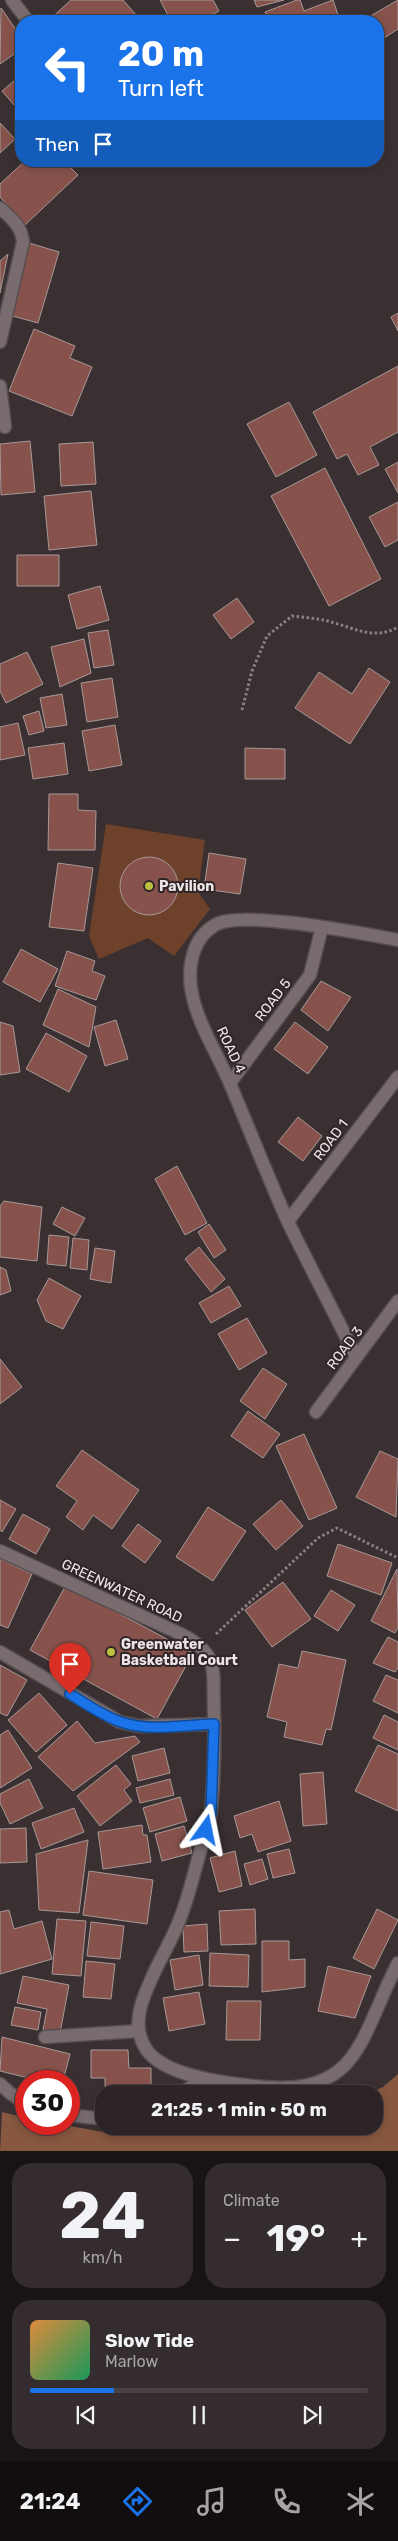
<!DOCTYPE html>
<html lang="en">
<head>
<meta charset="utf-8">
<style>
  :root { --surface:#2c2426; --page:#342c2e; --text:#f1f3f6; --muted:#a6a4a7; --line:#484143; --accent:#1a73e8 }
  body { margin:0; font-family:Rubik,sans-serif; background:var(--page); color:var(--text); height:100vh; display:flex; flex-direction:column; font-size:19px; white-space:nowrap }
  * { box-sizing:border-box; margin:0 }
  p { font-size:16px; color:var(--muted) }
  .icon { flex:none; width:28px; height:28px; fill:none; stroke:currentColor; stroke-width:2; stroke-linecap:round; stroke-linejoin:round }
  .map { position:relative; height:2151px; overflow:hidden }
  .panel { display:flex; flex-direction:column; gap:12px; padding:12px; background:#181415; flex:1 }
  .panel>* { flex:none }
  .guide { position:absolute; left:15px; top:15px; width:369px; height:152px; border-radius:20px; box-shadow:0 2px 8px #0003,0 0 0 1px var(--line); background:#1a73e8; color:#fff; overflow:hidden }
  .speed { position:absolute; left:15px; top:2070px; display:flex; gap:10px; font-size:25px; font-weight:700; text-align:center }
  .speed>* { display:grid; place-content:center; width:65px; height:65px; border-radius:50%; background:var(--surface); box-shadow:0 2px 8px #0003,0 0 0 1px var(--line); line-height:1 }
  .speed .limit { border:8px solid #d22; background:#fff; color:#111 }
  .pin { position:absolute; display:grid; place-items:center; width:42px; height:42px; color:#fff; margin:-51px -21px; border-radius:50% 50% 50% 0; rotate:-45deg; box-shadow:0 0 5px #0007 }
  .pin .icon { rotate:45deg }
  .me { position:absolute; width:55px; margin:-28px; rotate:12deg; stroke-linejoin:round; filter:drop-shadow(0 0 4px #0008) }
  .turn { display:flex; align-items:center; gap:18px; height:105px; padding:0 20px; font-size:22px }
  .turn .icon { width:65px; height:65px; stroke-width:2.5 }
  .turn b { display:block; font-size:35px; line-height:42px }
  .then { display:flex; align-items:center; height:48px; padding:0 20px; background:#0003; gap:10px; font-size:19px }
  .big { font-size:38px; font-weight:700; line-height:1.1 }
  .panel .widget { flex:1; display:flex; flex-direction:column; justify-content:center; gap:8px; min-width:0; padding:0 18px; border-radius:20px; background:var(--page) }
  .panel .dial { align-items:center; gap:0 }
  .dial b { font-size:65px; line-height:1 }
  .song { display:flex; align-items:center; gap:15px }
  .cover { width:60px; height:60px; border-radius:8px; background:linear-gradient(135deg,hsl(30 70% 55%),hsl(150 70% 35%)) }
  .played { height:5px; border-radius:2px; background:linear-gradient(90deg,var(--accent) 25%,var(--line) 25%) }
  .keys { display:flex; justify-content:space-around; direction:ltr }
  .heat { display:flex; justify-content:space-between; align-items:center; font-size:28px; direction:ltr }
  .panel .tiles { flex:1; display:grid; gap:12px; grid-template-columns:1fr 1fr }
  .widget:last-child { grid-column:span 2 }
  .trip { position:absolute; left:95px; top:2085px; width:288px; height:50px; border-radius:20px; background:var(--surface); box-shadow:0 2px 8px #0003,0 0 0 1px var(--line); font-weight:700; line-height:50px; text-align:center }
  .dock { display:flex; height:80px; justify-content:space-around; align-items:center; background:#120e0f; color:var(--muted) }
  .dock .icon { width:35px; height:35px }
  .dock .on { color:var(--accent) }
  .dock b { font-size:22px; color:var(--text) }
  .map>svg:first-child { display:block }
  .green { fill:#6e412a }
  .forest { fill:#87573f }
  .building { fill:#87524c; stroke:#a69997 }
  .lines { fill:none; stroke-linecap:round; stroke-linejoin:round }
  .minor-casing { stroke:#564d4f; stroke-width:15 }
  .path { stroke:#8a8183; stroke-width:3; stroke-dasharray:2.5 2.5; stroke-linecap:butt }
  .minor { stroke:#786c6e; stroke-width:12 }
  .route-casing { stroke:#114b97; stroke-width:12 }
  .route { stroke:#1a73e8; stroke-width:9 }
  .poi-dot { fill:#bdbf43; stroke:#302628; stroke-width:2 }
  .labels { text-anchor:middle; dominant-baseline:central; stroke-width:4; stroke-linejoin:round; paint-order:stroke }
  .poi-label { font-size:14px; font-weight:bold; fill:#ece5e6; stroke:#302628; text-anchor:start }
  .street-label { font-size:14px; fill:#ece5e6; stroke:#302628 }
</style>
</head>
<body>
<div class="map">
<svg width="398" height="2151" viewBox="0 0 398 2151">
  <rect width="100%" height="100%" fill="#3a3032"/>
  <path class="green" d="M106,824L205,840L198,892L210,909L174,956L148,938L99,959L89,936Z"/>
  <path class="forest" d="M398,2074V2151H0L2,2112L26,2118V2124H58L115,2134L260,2133L287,2126H374V2094H368L383,2087Z"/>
  <path class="building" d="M71,0H123L137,16L131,21H48Z
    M160,0H213L219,11L199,21H171Z
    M254,0H284L257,7Z
    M297,0H300L304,11L333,0L340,21H269L265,12Z
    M398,0V29L378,42V21H362Z
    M1,8L21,37V49L0,64Z
    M21,75V113L2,91Z
    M0,123L15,139L0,153Z
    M25,161H64L78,175L25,225L0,197V184Z
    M29,243L59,252L38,323L9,315Z
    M8,254L0,293V261Z
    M398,313V331L391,317Z
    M34,329L75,346L70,358L92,367L72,416L9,391Z
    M398,366V432L370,447L379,465L358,475L347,454L337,459L313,412Z
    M289,402L317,455L276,477L247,424Z
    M30,441L35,492L1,495L0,444Z
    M93,442L96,484L61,486L59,444Z
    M398,462V493L385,469Z
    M325,468L381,579L329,606L271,496Z
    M91,491L97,545L49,550L44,496Z
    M398,502V540L385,547L369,517Z
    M17,555H59V586H17Z
    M100,586L109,620L77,629L68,595Z
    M237,598L254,622L231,639L213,615Z
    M108,630L114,665L94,668L88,633Z
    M84,639L91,673L60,687L51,647Z
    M27,652L43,684L6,703L0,691V664Z
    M369,668L390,682L350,744L295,708L319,672L352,694Z
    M112,678L118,717L87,722L81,683Z
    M62,694L67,725L46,728L40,698Z
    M39,711L44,731L29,735L23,716Z
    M18,723L25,755L0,760V727Z
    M115,725L122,765L89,771L82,731Z
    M64,743L68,774L33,779L28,748Z
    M245,748L285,749V779H245Z
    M49,794H78V810L96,811L95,850H48Z
    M209,853L246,859L240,894L204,889Z
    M120 886a29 29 0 1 1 58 0a29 29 0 1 1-58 0Z
    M58,863L93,868L84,931L49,927Z
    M21,949L58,969L40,1002L3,982Z
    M67,951L95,961L92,971L105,976L96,1000L55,986Z
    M321,981L351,997L328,1031L301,1010Z
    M58,989L96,1007L89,1047L43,1025Z
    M116,1020L128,1059L105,1066L94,1027Z
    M0,1022L13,1026L20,1072L0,1075Z
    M295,1022L328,1047L308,1074L274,1049Z
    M46,1033L87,1056L69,1092L26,1069Z
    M298,1117L322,1136L303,1161L278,1142Z
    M177,1166L207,1223L185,1235L155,1179Z
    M4,1201L42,1207L37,1261L0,1257V1206Z
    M62,1207L85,1218L75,1236L53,1224Z
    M209,1224L226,1250L214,1258L198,1232Z
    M49,1235L69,1237L66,1266L47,1264Z
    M73,1238L89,1240L87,1270L70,1268Z
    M199,1247L225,1279L211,1292L185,1259Z
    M95,1248L115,1251L111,1283L90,1279Z
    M0,1267L6,1270L11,1291L0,1295Z
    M49,1278L81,1296L63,1329L46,1321L37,1300Z
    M229,1286L241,1306L211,1323L199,1303Z
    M247,1318L267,1353L239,1370L218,1334Z
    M0,1359L22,1387L0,1404Z
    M263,1368L287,1384L265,1419L240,1401Z
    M248,1411L280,1434L263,1458L231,1436Z
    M304,1434L337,1508L309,1520L276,1446Z
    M82,1450L139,1490L112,1529L93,1515L83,1530L66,1517L77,1501L56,1486Z
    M380,1451L398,1459L396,1517L356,1497Z
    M0,1500L16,1509L2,1532L0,1530Z
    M281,1500L303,1526L276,1550L253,1524Z
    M208,1507L246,1531L213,1581L176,1557Z
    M23,1514L50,1529L36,1554L9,1539Z
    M138,1524L161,1541L145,1563L122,1546Z
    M338,1544L392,1563L381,1595L327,1576Z
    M0,1559L32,1574L8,1628L0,1625Z
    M397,1569L398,1627L395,1633L371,1621Z
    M283,1582L311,1619L272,1647L245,1610Z
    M66,1585L193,1653L157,1719L30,1650Z
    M331,1590L355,1605L338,1631L314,1616Z
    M388,1637L398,1642V1668L395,1672L373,1663Z
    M302,1651L346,1660L331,1730L326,1729L322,1745L284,1737L287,1722L267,1717L279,1664L298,1668Z
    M0,1665L27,1680L7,1716L0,1713Z
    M386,1675L398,1680V1713L373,1701Z
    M39,1693L67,1725L36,1752L8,1720Z
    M384,1715L398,1722V1750L373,1738Z
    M77,1721L95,1743L135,1736L140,1742L73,1791L38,1757Z
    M8,1730L32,1768L0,1788V1735Z
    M378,1745L398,1754V1811L355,1791Z
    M164,1748L170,1773L138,1781L132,1756Z
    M116,1765L131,1784L124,1790L132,1801L100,1826L77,1796Z
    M323,1772L327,1824L303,1826L300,1774Z
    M29,1779L43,1808L10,1824L0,1803V1794Z
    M170,1779L174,1795L140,1803L136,1788Z
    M180,1797L187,1821L150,1832L143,1808Z
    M279,1801L291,1841L258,1852L252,1834L240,1838L234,1816Z
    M74,1808L84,1832L41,1849L32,1823Z
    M142,1825L143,1835H147L151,1862L103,1869L98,1832Z
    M184,1826L192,1853L162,1861L155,1834Z
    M26,1828L27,1862L0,1863V1829Z
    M88,1840L79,1913L39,1910L36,1854Z
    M289,1849L295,1873L273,1878L267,1854Z
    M235,1851L242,1886L219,1892L210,1858Z
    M262,1859L268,1879L250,1885L244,1864Z
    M89,1871L153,1880L147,1924L83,1915Z
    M255,1909L256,1944L221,1945L219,1911Z
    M377,1909L398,1920L374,1969L353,1958Z
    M9,1910L14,1929L42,1921L52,1959L0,1974V1912Z
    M57,1919L86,1921L81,1976L52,1974Z
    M91,1922L124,1926L120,1959L87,1956Z
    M207,1924L208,1951L184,1952L183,1926Z
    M262,1941H289V1960L305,1959V1987L262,1992Z
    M210,1953L249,1955L248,1987L209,1986Z
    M199,1955L203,1985L175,1990L170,1960Z
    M86,1961L115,1964L111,1999L83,1997Z
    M328,1966L371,1976L355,2018L318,2011Z
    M23,1976L69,1985L60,2033L43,2030L47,2009L17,2003Z
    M199,1992L205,2024L169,2031L163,1998Z
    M227,2001H261L260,2040H226Z
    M15,2007L41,2012L38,2030L11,2025Z
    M2,2037L70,2054L63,2081H41L0,2071Z
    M91,2050H128L129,2068H151V2094H105V2078H91Z"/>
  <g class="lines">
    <g class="minor-casing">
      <path id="minor" d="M12,0L28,21
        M0,208C12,219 21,225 23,242L0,342
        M0,386L5,427
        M230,1083L310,975L322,927
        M288,1221L398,1077
        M356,1357C334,1312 310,1267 288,1222C268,1177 250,1131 231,1086C218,1054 196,1022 191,988C188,964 193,938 215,925C241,909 364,934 398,940
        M316,1412L398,1301
        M0,1551L183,1635C221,1656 212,1671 214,1710C215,1743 214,1778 211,1811C210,1825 204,1839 200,1852C194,1873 189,1895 181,1916C173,1939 159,1960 150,1982C140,2004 132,2027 146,2049C164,2076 224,2083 254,2086C360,2099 359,2039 398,1963
        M0,1652L120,1722L139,1726L214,1724
        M45,2037L139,2031
        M0,2084L10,2093L26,2104
        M181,2094L202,2078
        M69,2115L104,2119"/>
    </g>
    <path class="path" d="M242,710L252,671L267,636L292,616C302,617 313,618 323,620C349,625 372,642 398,627
      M216,1634L318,1538L337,1528L398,1558"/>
    <use href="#minor" class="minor"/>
  </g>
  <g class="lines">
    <g class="route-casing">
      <path id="route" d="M70,1694C86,1704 103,1716 121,1722C149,1732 185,1725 214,1724L211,1813L206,1830"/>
    </g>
    <use href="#route" class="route"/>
  </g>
  <g class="poi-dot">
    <circle cx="149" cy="886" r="5"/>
    <circle cx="111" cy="1652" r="5"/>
  </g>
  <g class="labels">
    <g class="poi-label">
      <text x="159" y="886">Pavilion</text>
      <text x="121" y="1644">Greenwater<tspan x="121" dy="16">Basketball Court</tspan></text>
    </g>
    <g class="street-label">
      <text transform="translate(273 1000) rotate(-53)">ROAD 5</text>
      <text transform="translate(231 1050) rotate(65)">ROAD 4</text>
      <text transform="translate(331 1140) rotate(-53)">ROAD 1</text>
      <text transform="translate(345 1348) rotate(-53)">ROAD 3</text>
      <text transform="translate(122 1591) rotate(25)">GREENWATER ROAD</text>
    </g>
  </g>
</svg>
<div class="speed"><div class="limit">30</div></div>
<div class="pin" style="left:70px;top:1694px;background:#d93025"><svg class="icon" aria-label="arrive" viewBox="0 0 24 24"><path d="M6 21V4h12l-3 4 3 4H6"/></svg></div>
<svg class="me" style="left:206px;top:1830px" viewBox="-20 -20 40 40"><path d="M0-17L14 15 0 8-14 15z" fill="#1a73e8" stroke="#fff" stroke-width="4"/></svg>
<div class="trip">21:25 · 1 min · 50 m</div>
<div class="guide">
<div class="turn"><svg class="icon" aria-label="left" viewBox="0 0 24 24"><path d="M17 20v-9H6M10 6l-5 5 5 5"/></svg><div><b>20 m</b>Turn left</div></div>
<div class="then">Then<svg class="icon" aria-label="arrive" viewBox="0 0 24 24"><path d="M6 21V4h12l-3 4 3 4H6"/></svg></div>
</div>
</div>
<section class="panel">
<div class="tiles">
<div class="widget dial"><b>24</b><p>km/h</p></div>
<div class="widget"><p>Climate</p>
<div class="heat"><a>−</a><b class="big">19°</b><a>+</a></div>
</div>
<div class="widget">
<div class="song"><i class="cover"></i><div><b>Slow Tide</b><p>Marlow</p></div></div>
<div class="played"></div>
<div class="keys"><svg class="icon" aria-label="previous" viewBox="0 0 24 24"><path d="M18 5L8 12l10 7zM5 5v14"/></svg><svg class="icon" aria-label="pause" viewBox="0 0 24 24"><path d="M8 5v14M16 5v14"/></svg><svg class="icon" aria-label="next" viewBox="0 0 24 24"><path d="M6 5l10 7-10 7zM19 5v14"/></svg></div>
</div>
</div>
</section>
<nav class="dock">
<b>21:24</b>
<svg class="icon on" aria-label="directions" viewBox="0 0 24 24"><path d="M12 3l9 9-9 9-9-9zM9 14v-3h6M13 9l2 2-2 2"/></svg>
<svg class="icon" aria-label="music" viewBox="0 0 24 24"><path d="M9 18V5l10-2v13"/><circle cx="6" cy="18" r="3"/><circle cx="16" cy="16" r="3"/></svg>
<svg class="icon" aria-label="phone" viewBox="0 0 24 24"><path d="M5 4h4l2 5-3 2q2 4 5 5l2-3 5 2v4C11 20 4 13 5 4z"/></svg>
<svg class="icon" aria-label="climate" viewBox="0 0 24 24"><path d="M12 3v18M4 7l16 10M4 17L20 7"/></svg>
</nav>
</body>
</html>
